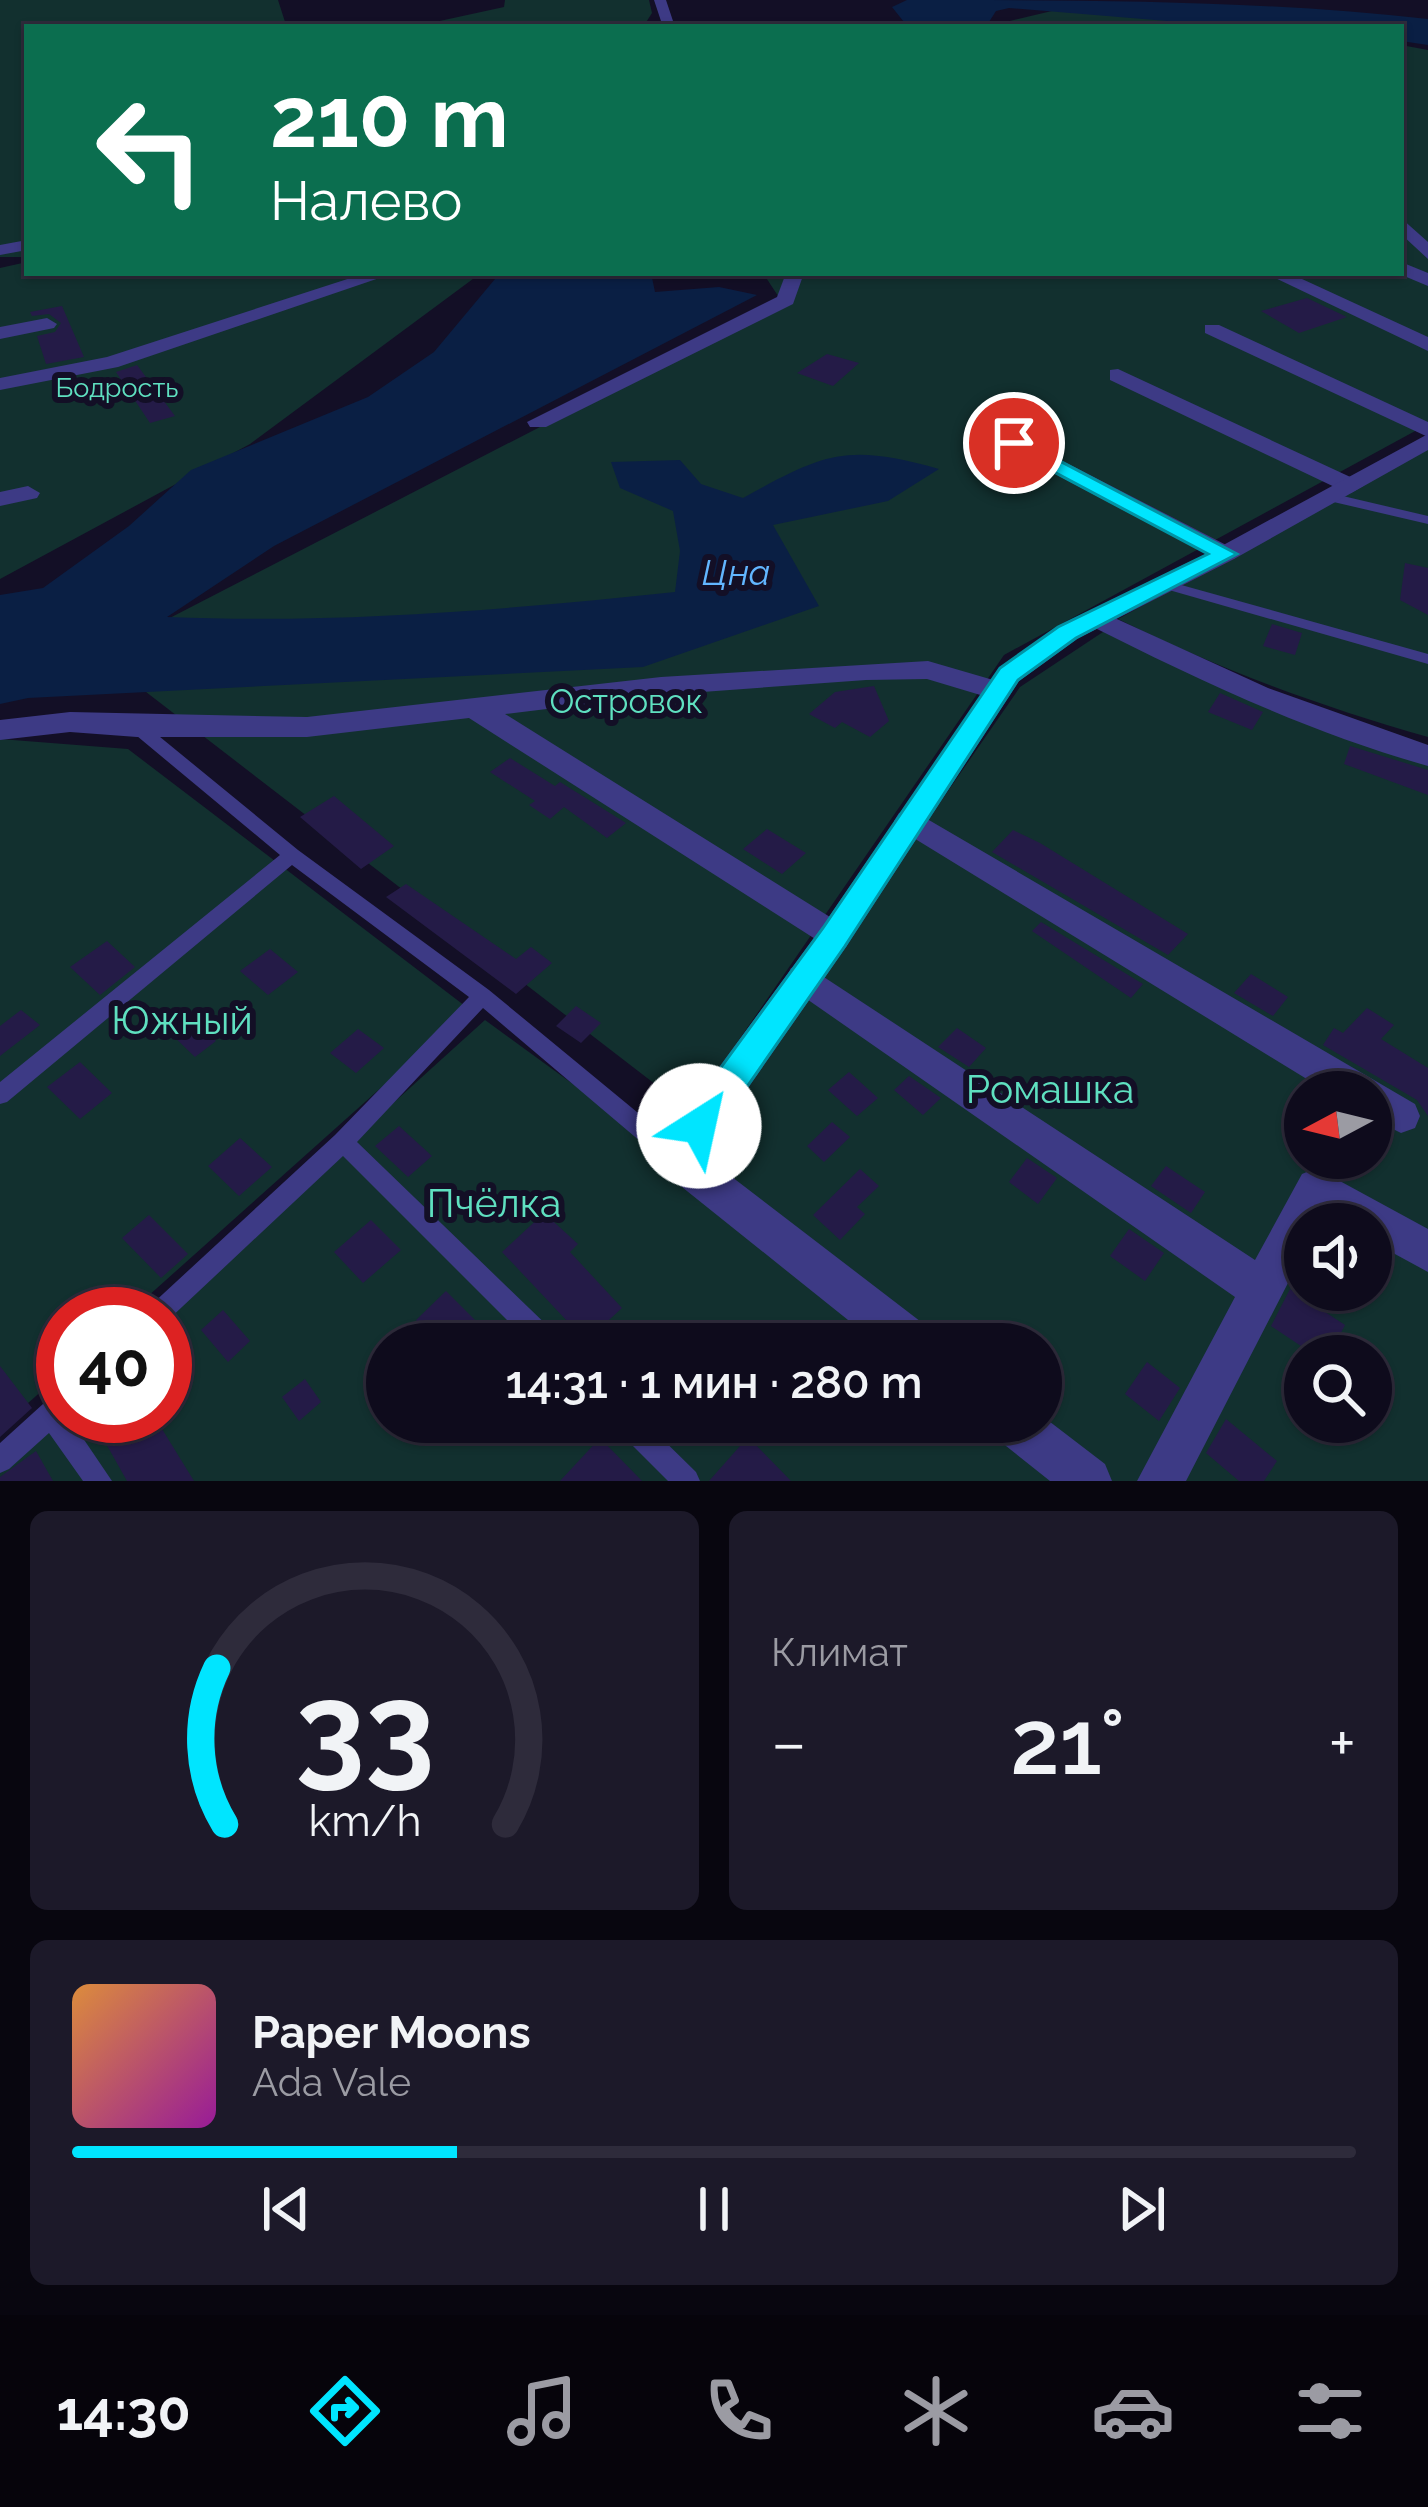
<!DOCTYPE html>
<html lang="ru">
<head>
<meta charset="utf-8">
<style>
  :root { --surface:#0e0b1c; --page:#1c1929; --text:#f1f3f6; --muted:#9b9ba3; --line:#2e2b3b; --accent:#00e5ff }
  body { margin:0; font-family:Raleway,sans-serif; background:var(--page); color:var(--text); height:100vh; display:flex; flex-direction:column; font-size:45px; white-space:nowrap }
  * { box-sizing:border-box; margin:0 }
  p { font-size:39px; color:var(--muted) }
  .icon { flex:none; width:66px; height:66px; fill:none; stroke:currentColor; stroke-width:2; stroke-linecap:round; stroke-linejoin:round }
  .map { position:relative; height:1481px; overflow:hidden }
  .panel { display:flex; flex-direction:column; gap:30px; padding:30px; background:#08060f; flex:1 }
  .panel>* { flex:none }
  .hud { position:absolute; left:24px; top:24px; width:1380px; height:252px; border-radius:0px; box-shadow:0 3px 9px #0004,0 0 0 3px var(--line); background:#0b6e4f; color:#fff; overflow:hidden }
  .needle { width:78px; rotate:263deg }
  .tools { position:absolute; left:1284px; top:1071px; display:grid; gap:24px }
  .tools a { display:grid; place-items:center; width:108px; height:108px; border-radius:50%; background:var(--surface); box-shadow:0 3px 9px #0004,0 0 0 3px var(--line); font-size:60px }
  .speed { position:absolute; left:36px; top:1287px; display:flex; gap:24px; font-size:60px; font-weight:700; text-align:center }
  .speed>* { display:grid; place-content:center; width:156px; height:156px; border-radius:50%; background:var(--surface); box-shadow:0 3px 9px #0004,0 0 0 3px var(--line); line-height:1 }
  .speed .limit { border:18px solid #d22; background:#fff; color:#111 }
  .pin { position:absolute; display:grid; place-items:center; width:102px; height:102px; color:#fff; margin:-51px; border:6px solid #fff; border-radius:50%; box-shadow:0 3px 12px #0007 }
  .me { position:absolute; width:132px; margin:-66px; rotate:35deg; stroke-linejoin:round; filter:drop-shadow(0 0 9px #0008) }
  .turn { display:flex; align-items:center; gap:42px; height:252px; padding:0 48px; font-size:54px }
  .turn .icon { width:156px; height:156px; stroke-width:2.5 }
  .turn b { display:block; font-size:84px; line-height:102px }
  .big { font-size:90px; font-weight:600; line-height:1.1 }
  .panel .card { flex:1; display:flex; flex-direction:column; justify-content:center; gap:18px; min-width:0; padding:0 42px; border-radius:18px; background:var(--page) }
  .panel .dial { align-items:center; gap:0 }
  .dial svg { height:312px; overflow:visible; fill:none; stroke:var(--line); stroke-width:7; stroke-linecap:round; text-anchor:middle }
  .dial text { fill:var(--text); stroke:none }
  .song { display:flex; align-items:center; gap:36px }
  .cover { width:144px; height:144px; border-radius:18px; background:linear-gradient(135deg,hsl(30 70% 55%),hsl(300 70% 35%)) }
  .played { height:12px; border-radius:6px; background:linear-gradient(90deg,var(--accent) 30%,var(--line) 30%) }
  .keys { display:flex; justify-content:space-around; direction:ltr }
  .heat { display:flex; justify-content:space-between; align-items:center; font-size:66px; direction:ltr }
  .panel .tiles { flex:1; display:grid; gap:30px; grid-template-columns:1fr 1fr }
  .card:last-child { grid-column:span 2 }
  .trip { position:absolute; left:366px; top:1323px; width:696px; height:120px; border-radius:60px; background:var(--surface); box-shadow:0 3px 9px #0004,0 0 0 3px var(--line); font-weight:600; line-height:120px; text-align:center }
  .tabs { display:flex; height:192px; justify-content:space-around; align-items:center; background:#06040b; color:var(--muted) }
  .tabs .icon { width:84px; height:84px }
  .tabs .selected { color:var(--accent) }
  .tabs b { font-size:54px; color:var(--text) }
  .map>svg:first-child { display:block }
  .green { fill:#12302f; fill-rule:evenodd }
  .water { fill:#0a1f44 }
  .building { fill:#241b47 }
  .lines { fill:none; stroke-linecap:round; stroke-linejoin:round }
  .service { fill:#3d3a85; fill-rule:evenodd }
  .minor { fill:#3d3a85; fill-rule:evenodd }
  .tertiary { fill:#3d3a85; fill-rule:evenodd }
  .route { fill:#00e5ff; stroke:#0095a6; stroke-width:3 }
  .labels { text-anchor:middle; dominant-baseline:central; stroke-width:12; stroke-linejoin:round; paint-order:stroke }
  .far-park-label { font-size:27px; fill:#5fe0c0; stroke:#130f26 }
  .park-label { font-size:33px; fill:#5fe0c0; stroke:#130f26 }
  .water-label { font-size:36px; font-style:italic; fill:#62b6ff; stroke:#130f26 }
  .near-park-label { font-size:39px; fill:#5fe0c0; stroke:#130f26 }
</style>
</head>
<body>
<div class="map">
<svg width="1428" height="1481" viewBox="0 0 1428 1481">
  <rect width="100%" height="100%" fill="#130f26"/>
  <path class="green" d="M0,0H278L286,25L356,26L27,27V257H0Z
    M505,0H649L652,13L643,27H412L504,7Z
    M1056,10L1241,27L989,26Z
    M1401,45L1428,50V424L1004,655L690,1111L98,655L782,302L763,273H1401Z
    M27,262V273H481L250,444L0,579V268Z
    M1428,449V737C1320,706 1218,669 1118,619Z
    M1109,628L1428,750V1481H1096L1041,1422V1344H920L689,1165L1020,687ZM1305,1092H1371V1158H1305ZM1305,1224H1371V1290H1305ZM1305,1356H1371V1422H1305Z
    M0,739L128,749L469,1009L128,1314H63V1372L0,1428Z
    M485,1020L662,1149L900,1344H387V1422H996L1068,1481H0V1459L63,1416H165V1314H160Z"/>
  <path class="water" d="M907,0C1075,0 1262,0 1428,19V45L1401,41V27H1240L1009,8L996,11L989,22L993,27H908L892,7Z
    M500,273H651L655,292L719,287L757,295L274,546L167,617C336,624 506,610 675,592L680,551L673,511L620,488L611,462L680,460L701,484L743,498C825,453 846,443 939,469L888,501L773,525L819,606L643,667L28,698L0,704V595L43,588L129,526L191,470L368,397L434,352Z"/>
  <path class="building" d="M1307,298L1347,317L1299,333L1261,311Z
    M62,306L84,357L46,364L37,336L55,332L61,323L49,314L32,316L30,312Z
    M827,354L859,363L833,386L797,373Z
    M137,365L175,416L150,423L116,372Z
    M1405,563L1428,568V615L1400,600Z
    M1272,624L1302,633L1295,655L1263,646Z
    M874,686L889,721L870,737L842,722L835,728L809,714L835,692Z
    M1220,693L1263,712L1252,730L1208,712Z
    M1350,746L1428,770V795L1344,764Z
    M510,758L555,786L560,782L626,823L607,838L564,807L550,819L529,805L535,801L490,772Z
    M334,796L394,846L361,869L300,817Z
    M767,829L806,853L782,874L743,849Z
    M1013,830L1040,843L1188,934L1168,955L992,852Z
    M406,884L516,959L531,947L552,963L516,994L386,897Z
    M1041,922L1143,984L1131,998L1032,931Z
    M107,941L135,967L100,995L70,967Z
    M270,949L298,972L268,995L240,971Z
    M1251,974L1288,997L1273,1016L1234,993Z
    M576,1006L601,1023L581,1043L556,1026Z
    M1367,1008L1394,1025L1381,1039L1428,1068V1116L1417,1100L1323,1045L1334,1028L1343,1033Z
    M21,1010L40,1025L0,1056V1026Z
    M188,1015L216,1041L195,1057L167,1030Z
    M957,1028L986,1048L969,1067L938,1047Z
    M358,1029L384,1048L356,1073L330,1053Z
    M80,1062L112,1093L80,1119L47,1087Z
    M849,1072L878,1098L857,1116L828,1090Z
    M909,1076L941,1098L923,1115L894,1090Z
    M832,1122L850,1137L824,1162L807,1146Z
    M399,1126L432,1156L408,1177L375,1146Z
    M240,1138L272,1167L239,1196L208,1166Z
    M1027,1158L1057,1178L1038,1204L1009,1182Z
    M1166,1166L1205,1192L1191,1213L1151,1186Z
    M860,1169L879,1186L857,1207L865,1214L840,1240L813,1215Z
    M544,1213L578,1244L570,1252L622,1308L586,1341L502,1252Z
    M149,1215L188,1254L161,1278L122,1238Z
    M371,1220L401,1250L363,1283L334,1252Z
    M1129,1229L1164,1253L1145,1281L1110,1256Z
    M1290,1289L1345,1325L1329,1356H1316L1271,1326Z
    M446,1291L483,1328L467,1344H440L416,1320Z
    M223,1310L250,1341L228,1362L201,1330Z
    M1147,1362L1180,1388L1159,1421L1125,1394Z
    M0,1366L32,1408L0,1437Z
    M305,1379L321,1402L299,1421L282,1397Z
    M136,1416H154L194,1481H127L104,1440Z
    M1226,1419L1277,1461L1264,1481H1239L1206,1453Z
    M748,1437L791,1481H709Z
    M600,1438L642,1481H560Z
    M36,1451L53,1481H0V1477Z"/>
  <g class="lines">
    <path class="service" d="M1330,493L1428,516V524L1325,500L1323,497Z
      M1167,581L1428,654V664L1162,588L1160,585Z
      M137,721L143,723L298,850L489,990L683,1150L686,1157L683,1164L675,1167L667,1164L483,1008L357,1142L557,1335L560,1344H531L343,1156L166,1322L165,1314H146L150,1306L335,1135L469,997L292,865L7,1102L0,1104V1082L280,855L131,731L129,727Z
      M63,1390V1416H68L112,1481H83L49,1433L9,1469L0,1473V1443L54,1394Z
      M614,1422H645L696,1472L700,1481H668L618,1431Z"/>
    <path class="minor" d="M654,0H666L673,21L670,27H658L661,21Z
      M1401,218L1428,242V259L1401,234Z
      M27,240V250L0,255V245Z
      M1401,262L1428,273V286L1397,273H1401Z
      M366,273H394L118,367L0,390V378L107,357Z
      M786,273H804L793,304L546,427H530L527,422L777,297Z
      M1265,273H1289L1428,337V351Z
      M47,318L57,324L54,328L0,339V327Z
      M1205,325H1219L1428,422V437L1205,333Z
      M1118,369L1359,481L1363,486L1351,493L1343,491L1110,380V370Z
      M1014,436L1234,549L1238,554L1234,559H1216L1006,448V438Z
      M28,486L40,493L37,498L0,506V492Z
      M1095,609L1268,688L1428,745V766C1308,732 1196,679 1085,623L1081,617Z
      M928,661L1007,684L1011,691L997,700L927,679L866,680L661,695L505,714L846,927L851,937L846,947L834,951L469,718L307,737H137L70,732L0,740V720L70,712L307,717L661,677Z
      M910,809L1415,1104L1420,1116L1415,1128L1401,1133L1371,1118V1092H1328L899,829L894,821L899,813Z
      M804,964L1255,1260L1302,1174L1316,1168L1428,1229V1272L1371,1241V1224H1342L1324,1213L1318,1224H1305V1250L1186,1481H1137L1235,1297L791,988L786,978L791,968Z"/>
    <path class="tertiary" d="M1428,434V450L1234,559L1077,639L1019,681L846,947L702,1154L929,1328L935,1344H878L662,1171L656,1158L662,1145L822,927L999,669L1057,627L1216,549Z
      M1041,1415L1105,1464L1112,1481H1050L996,1438L989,1422H1041Z"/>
  </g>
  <path class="route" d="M1014,437L1237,554L1076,638L1018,680L845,946L712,1137L699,1142L686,1137L681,1126L686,1115L823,928L1000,668L1058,627L1208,554L1007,447V438Z"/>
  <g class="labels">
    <g class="far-park-label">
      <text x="117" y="387">Бодрость</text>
    </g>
    <g class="park-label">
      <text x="626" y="701">Островок</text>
    </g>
    <g class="water-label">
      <text x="736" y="572">Цна</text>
    </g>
    <g class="near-park-label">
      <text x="182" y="1020">Южный</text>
      <text x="1050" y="1089">Ромашка</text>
      <text x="494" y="1203">Пчёлка</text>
    </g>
  </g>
</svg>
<div class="tools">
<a><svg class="needle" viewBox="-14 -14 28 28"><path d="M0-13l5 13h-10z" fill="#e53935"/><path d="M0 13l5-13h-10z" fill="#9b9ba3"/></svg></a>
<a><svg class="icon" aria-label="sound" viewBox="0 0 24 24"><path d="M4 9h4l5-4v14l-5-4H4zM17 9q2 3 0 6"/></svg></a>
<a><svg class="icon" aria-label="search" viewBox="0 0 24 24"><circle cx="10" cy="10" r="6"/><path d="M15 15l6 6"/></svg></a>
</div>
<div class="speed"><div class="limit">40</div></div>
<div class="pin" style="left:1014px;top:443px;background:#d93025"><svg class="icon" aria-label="arrive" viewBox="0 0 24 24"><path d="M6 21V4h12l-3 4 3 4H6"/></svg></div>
<svg class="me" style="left:699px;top:1126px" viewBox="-20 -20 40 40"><circle r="19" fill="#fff"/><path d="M0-13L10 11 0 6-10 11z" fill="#00e5ff"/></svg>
<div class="trip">14:31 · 1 мин · 280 m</div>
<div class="hud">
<div class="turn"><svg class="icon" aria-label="left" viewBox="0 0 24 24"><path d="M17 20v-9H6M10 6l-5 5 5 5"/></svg><div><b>210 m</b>Налево</div></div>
</div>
</div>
<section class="panel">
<div class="tiles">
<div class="card dial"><svg viewBox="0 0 100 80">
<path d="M14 69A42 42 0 1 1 86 69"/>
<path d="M14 69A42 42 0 0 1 12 29" stroke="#00e5ff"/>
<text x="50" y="56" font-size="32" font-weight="700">33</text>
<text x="50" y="72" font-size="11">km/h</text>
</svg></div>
<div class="card"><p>Климат</p>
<div class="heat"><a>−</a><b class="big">21°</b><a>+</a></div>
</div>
<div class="card">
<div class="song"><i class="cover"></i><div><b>Paper Moons</b><p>Ada Vale</p></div></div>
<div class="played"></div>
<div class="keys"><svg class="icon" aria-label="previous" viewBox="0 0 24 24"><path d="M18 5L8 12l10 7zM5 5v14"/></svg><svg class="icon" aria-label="pause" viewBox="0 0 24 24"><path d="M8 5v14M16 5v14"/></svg><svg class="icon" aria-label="next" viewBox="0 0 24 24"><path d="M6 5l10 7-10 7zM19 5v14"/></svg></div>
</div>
</div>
</section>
<nav class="tabs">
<b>14:30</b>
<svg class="icon selected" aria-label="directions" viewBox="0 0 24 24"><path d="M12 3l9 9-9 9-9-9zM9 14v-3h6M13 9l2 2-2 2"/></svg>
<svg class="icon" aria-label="music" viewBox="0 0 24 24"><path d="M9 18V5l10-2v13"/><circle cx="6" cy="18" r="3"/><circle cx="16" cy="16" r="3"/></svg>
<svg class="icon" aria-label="phone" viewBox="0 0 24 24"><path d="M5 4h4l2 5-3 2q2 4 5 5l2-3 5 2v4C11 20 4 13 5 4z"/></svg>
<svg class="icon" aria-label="climate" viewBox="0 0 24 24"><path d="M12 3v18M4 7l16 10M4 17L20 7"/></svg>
<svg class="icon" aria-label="car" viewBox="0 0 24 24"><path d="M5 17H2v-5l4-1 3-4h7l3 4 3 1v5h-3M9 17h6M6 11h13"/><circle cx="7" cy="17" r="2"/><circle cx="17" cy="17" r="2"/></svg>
<svg class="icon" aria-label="filters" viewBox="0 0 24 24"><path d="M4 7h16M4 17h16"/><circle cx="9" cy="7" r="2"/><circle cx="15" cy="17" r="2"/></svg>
</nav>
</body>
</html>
